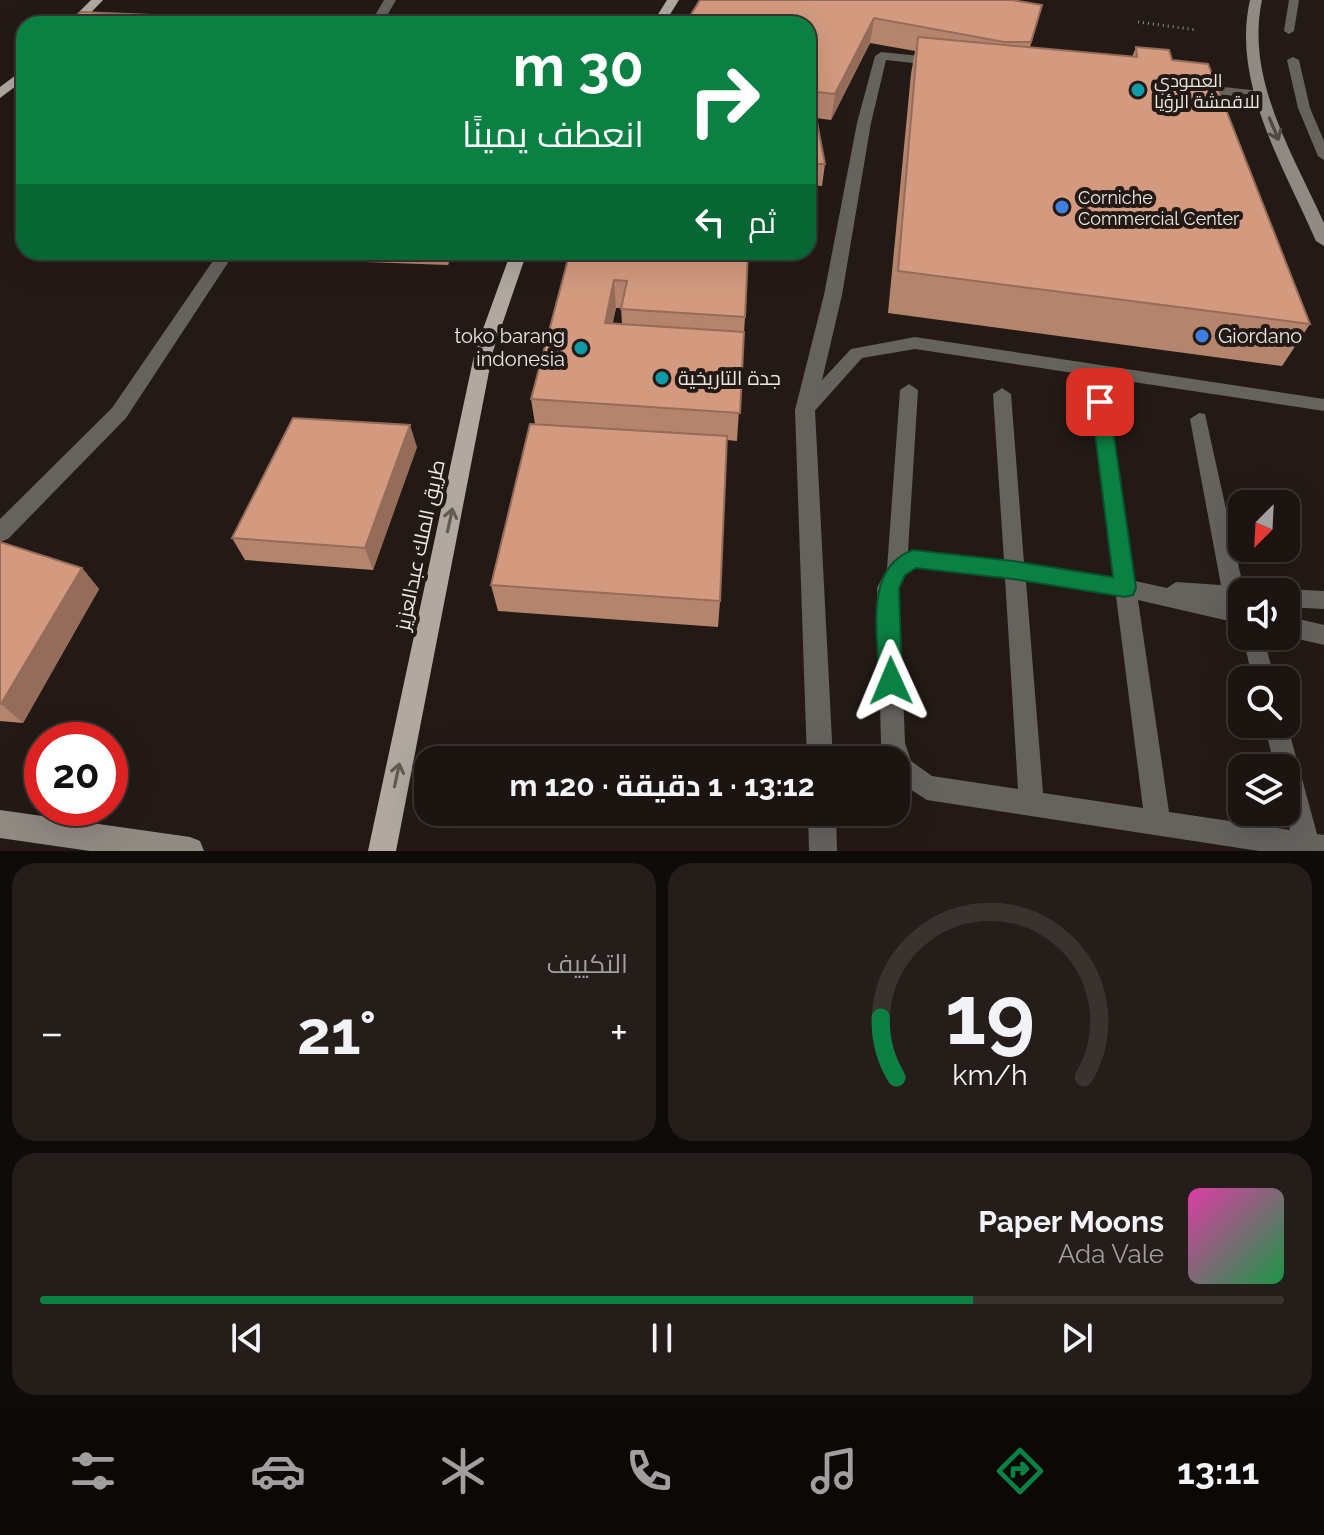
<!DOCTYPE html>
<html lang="ar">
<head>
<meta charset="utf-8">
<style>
  :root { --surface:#1b1410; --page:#241d19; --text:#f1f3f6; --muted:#a09e9f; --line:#393330; --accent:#0b8043 }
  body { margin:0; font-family:Raleway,Cairo,sans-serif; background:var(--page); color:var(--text); direction:rtl; height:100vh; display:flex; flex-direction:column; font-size:30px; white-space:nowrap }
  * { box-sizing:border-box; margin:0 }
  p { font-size:26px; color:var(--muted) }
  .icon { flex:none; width:44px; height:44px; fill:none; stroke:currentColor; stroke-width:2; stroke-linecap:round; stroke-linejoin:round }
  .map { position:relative; height:851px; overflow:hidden; direction:ltr }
  .details { display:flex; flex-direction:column; gap:12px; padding:12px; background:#0f0b09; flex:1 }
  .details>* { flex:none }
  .top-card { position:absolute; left:16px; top:16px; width:800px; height:244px; border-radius:24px; box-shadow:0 8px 32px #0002,0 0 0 2px var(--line); direction:rtl; background:#0b8043; color:#fff; overflow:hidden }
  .needle { width:52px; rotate:204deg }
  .tools { position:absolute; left:1228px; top:490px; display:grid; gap:16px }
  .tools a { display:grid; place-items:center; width:72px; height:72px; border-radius:16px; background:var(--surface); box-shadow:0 8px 32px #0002,0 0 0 2px var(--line); font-size:40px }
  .speed { position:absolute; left:24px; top:722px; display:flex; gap:16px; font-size:40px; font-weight:700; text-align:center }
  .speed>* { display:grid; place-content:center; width:104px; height:104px; border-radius:50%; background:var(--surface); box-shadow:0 8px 32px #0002,0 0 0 2px var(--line); line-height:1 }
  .speed .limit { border:12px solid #d22; background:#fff; color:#111 }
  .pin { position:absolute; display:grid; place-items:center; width:68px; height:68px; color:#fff; margin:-34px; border-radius:16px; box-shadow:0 4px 12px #0006 }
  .me { position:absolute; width:88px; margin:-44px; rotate:359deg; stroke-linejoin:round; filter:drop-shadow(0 0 6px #0008) }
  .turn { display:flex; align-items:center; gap:28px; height:168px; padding:0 40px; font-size:36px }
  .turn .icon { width:104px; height:104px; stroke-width:2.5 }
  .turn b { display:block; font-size:56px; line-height:68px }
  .then { display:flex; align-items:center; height:76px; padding:0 40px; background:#0003; gap:16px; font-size:30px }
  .big { font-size:60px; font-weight:700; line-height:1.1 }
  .details .tile { flex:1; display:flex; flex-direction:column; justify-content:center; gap:12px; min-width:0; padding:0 28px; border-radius:24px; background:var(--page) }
  .details .dial { align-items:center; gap:0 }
  .dial svg { height:208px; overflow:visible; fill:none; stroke:var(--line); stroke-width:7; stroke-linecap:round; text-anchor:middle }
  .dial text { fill:var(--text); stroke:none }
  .song { display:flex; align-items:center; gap:24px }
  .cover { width:96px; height:96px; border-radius:12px; background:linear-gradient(135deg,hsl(320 70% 55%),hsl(140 70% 35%)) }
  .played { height:8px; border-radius:4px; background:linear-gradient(90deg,var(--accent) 75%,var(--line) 75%) }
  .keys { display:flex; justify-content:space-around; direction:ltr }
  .heat { display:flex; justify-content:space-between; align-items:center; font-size:44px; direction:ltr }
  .details .tiles { flex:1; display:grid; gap:12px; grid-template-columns:1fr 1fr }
  .tile:last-child { grid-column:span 2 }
  .trip { position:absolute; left:414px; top:746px; width:496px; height:80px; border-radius:24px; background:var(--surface); box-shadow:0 8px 32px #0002,0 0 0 2px var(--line); font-weight:700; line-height:80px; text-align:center; direction:rtl }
  .tab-bar { display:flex; height:128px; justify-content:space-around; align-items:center; background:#0b0806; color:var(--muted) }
  .tab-bar .icon { width:56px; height:56px }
  .tab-bar .active { color:var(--accent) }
  .tab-bar b { font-size:36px; color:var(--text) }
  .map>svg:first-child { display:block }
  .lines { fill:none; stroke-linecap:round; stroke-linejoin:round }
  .path { stroke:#928a86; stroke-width:3; stroke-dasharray:1 4; stroke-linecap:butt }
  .lane { fill:#66625e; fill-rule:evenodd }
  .street { fill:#66625e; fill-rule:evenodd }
  .secondary { fill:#908a83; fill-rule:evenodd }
  .primary { fill:#b1a9a0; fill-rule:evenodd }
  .wall { fill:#b5846d; fill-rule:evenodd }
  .shaded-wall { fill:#946c59 }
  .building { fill:#d39a7f; stroke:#946c59; stroke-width:2 }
  .oneway { stroke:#4f4741 }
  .oneway2 { stroke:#635a54 }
  .route { fill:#0b8043; stroke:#07532c; stroke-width:2 }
  .culture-dot { fill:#0f9aa8; stroke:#241a15; stroke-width:3 }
  .shop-dot { fill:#3f7fe0; stroke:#241a15; stroke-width:3 }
  .labels { text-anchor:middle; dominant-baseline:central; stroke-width:8; stroke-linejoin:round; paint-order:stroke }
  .far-poi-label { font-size:18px; fill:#ede6e3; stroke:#241a15; text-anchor:start }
  .poi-label { font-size:20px; fill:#ede6e3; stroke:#241a15; text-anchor:start }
  .street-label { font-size:20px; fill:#ede6e3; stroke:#241a15 }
</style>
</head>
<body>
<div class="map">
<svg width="1324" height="851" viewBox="0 0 1324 851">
  <rect width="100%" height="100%" fill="#241a15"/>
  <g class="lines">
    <path class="path" d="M1138,22L1197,30"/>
    <path class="lane" d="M1289,0H1299L1294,31L1289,34L1284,31Z
      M1293,57L1299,60L1310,108L1324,141V160L1318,156L1298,108L1287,60Z
      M915,337L1324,399V411L915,349L862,358L811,415H799L796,410L799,405L851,349Z
      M909,384L918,390L908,552L1004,560L993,394L1002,388L1011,394L1024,563L1114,577L1091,402L1100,396L1109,402L1135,581L1167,588L1176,582L1221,585L1190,419L1199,413L1205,414L1243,586L1251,592H1242V604H1235L1242,606V624L1138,600L1169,812L1290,830L1286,812V768H1275L1264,724H1286V720L1317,834L1324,835V851H1259L927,800L896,780V760H887L881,743L877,588L887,569L900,390ZM916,568L1005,578L1018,789L932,776L911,761L905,743L899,588L905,575ZM1026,581L1116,596L1143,808L1043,793Z
      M1286,589L1324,591V609L1286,607V592H1278Z
      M1286,616L1324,625V645L1286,636Z
      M1242,634L1263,636L1275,680H1253Z"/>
    <path class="street" d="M384,0H396L382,24H370Z
      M881,52L940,58L946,62L940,66L886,60L871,123L842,295L815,410L833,760H807L795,410L824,295L857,123L875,56Z
      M1195,84L1261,91L1268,95L1261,99L1190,91L1188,88Z
      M219,252H235L126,418L8,539L0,542V519L112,408Z
      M808,812H836L837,851H809Z"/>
    <path class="secondary" d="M1250,0H1262C1245,79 1293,154 1324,223V246L1316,241C1284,167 1231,83 1250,0Z
      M0,810L190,837L200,841L204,851H90L0,838Z"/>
    <path class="primary" d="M91,0H103L80,24H67Z
      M667,0H679L664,24H652Z
      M24,69V80L0,98V87Z
      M511,252H527L493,351L396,851H368L475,351Z"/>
  </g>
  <path class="wall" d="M1042,5L1030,47L1132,57L1136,47L1172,60L1310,324L1282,366L888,313L911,74L915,51L870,43L831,120L808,117V24Z
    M808,122L825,164L822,186L812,185L814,200L811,222H808Z
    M280,252H453L448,265L282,259Z
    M570,252L745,317L737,441L727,440L720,601L718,627L498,611L491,585L535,424L531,399ZM616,308H621L622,324H612Z
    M762,252H792V256H762Z
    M417,447L373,570L245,560L232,538Z
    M0,542L82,568L99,589L23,723L0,721Z"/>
  <path class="shaded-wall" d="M195,17L198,24H188Z
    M874,18L870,43L831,120L835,94Z
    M445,252H453L448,265Z
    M614,280L616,308L607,351L605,323Z
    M410,425L417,447L373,570L365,548Z
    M82,568L99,589L23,723L1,704Z"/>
  <path class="building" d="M700,0H1012L1042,5L1031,42H1004L874,18L835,94L808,91V24H685Z
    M81,12L195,17L188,24H65Z
    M210,17L326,22L324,24H202Z
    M918,37L1137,57L1136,47L1169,50L1172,60L1208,64L1310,324L898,271Z
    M808,122H817L825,164H808Z
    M808,165L814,200H808Z
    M570,252H748L745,317L621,309L627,281L614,280L605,323L744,332L740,413L531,399Z
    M293,418L410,425L365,548L232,538Z
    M530,424L727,436L720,601L491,585Z
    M0,542L82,568L1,704H0Z"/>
  <defs><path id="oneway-shaft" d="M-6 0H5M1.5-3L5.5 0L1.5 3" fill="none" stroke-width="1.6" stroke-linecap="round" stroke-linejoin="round" transform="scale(2)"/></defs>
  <use class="oneway" href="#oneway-shaft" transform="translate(1274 129) rotate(67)"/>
  <g class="oneway2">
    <use href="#oneway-shaft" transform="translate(450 520) rotate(-78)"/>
    <use href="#oneway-shaft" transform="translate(397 775) rotate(-78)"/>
  </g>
  <path class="route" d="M1100,396L1109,402L1136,588L1133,595L1125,597L1013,579L916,568L905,575L899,588L902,681L899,689L891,692L883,689L879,681C879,638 862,568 913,550L1013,561L1113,577L1091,402Z"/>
  <g class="culture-dot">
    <circle cx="1138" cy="90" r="8"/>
    <circle cx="581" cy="348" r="8"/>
    <circle cx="662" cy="378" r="8"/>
  </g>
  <g class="shop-dot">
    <circle cx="1062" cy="207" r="8"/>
    <circle cx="1202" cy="336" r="8"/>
  </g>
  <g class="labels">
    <g class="far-poi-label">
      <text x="1154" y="80">العمودي<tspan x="1154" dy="21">للاقمشة الرؤيا</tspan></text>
      <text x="1078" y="197">Corniche<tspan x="1078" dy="21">Commercial Center</tspan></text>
    </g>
    <g class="poi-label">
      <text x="565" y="336" text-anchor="end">toko barang<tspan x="565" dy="23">indonesia</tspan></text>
      <text x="1218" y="336">Giordano</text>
      <text x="678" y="378">جدة التاريخية</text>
    </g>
    <g class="street-label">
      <text transform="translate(420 545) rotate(-78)">طريق الملك عبدالعزيز</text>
    </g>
  </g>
</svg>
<div class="tools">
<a><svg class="needle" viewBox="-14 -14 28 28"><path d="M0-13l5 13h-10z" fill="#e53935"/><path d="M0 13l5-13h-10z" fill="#a09e9f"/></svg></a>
<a><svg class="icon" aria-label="sound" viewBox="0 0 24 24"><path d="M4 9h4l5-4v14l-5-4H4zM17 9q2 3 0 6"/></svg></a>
<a><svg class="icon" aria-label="search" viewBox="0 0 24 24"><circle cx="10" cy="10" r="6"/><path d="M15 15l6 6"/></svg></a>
<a><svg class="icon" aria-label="layers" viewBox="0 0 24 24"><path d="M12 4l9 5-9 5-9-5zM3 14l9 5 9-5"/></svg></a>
</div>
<div class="speed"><div class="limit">20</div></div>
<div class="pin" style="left:1100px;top:402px;background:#d93025"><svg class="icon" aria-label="arrive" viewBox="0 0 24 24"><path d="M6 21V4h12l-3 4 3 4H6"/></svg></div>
<svg class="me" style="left:891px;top:681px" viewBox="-20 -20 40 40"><path d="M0-17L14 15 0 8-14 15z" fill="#0b8043" stroke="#fff" stroke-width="4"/></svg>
<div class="trip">13:12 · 1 دقيقة · 120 m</div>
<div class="top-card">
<div class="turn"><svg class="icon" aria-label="right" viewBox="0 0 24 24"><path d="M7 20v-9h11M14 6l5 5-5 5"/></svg><div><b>30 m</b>انعطف يمينًا</div></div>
<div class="then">ثم<svg class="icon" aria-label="left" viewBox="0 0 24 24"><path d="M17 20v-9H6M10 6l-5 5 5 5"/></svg></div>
</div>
</div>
<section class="details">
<div class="tiles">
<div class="tile dial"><svg viewBox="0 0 100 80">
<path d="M14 69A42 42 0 1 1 86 69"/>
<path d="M14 69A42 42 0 0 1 8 46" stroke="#0b8043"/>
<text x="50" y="56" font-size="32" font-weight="700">19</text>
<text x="50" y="72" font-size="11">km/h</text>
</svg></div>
<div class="tile"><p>التكييف</p>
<div class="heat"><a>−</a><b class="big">21°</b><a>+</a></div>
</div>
<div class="tile">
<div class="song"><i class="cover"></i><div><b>Paper Moons</b><p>Ada Vale</p></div></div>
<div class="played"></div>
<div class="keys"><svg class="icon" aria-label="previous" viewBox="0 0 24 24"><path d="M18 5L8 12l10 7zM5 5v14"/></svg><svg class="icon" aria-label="pause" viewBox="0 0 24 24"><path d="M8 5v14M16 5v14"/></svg><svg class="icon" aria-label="next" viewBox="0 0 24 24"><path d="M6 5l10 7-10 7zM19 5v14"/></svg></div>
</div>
</div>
</section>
<nav class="tab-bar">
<b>13:11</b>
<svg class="icon active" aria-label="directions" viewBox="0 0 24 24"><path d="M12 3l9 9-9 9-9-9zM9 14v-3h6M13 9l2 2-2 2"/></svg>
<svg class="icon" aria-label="music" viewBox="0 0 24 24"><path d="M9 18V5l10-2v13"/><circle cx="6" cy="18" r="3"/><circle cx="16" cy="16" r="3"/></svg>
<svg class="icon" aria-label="phone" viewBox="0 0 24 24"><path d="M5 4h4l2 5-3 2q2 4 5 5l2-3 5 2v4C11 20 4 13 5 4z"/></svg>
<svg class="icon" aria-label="climate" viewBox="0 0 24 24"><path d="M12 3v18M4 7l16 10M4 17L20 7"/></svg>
<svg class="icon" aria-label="car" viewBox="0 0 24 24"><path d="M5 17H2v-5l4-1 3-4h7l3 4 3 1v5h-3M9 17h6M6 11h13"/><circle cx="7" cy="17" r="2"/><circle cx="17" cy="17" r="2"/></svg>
<svg class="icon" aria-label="filters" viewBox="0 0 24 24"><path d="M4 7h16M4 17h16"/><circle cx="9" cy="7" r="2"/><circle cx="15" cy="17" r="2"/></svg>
</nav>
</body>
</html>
